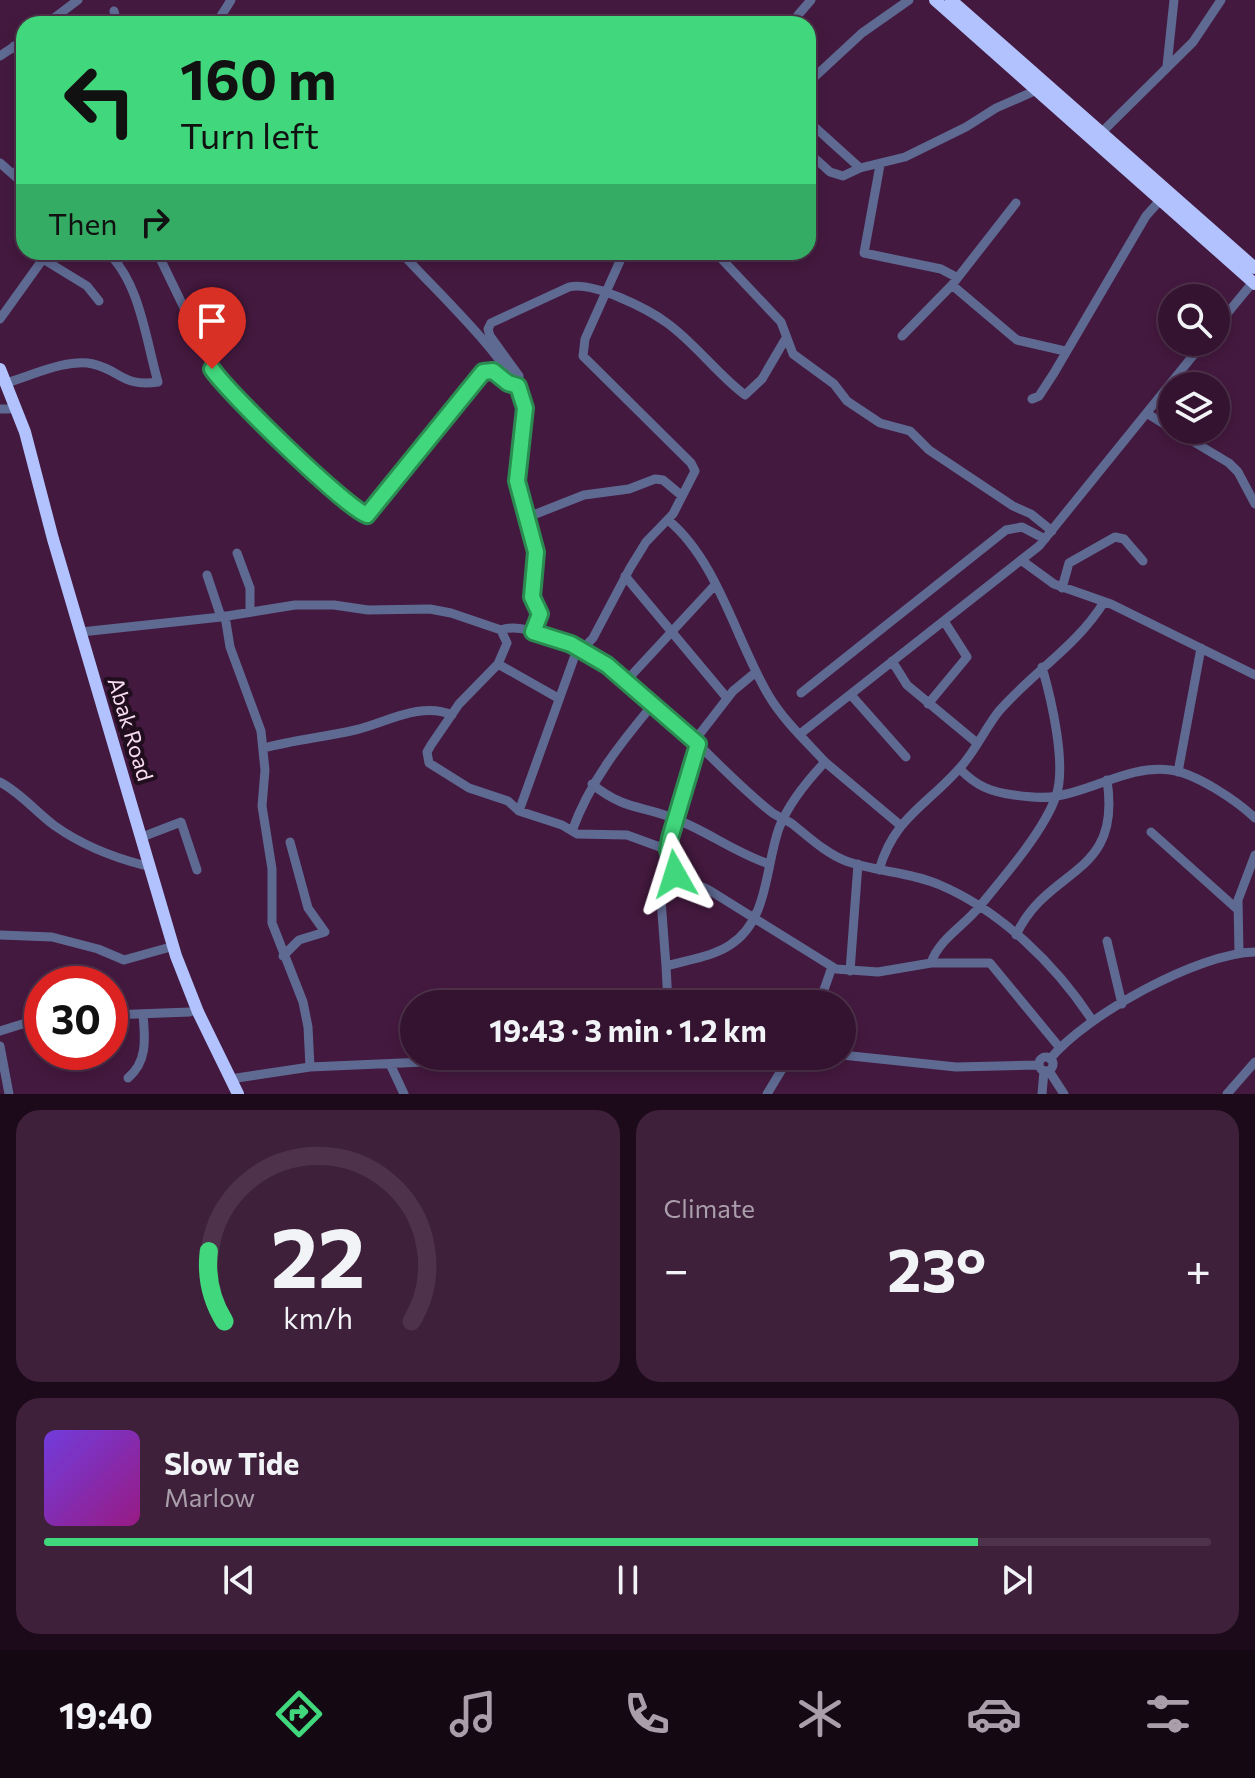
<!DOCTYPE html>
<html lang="en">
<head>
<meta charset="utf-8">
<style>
  :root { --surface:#33132f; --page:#3e203b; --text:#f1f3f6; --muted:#a99eaa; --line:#4e324b; --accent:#41d77c }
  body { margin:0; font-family:Commissioner,sans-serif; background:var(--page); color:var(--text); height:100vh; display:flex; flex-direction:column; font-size:30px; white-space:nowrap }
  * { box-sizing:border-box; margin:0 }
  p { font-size:26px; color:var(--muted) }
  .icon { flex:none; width:44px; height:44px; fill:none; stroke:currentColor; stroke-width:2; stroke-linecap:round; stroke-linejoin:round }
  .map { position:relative; height:1094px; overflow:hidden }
  .details { display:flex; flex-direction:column; gap:16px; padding:16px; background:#1c0a1a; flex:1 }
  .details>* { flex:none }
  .hud { position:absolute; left:16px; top:16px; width:800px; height:244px; border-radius:24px; box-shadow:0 4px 12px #0003,0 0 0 2px var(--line); background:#41d77c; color:#111; overflow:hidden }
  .buttons { position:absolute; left:1158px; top:284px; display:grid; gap:16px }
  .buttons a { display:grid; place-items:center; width:72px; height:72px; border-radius:50%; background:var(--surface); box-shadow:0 4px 12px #0003,0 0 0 2px var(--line); font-size:40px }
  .speed { position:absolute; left:24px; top:966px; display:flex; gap:16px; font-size:40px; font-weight:700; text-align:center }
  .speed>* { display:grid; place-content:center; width:104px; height:104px; border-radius:50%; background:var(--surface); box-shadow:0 4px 12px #0003,0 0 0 2px var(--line); line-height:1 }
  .speed .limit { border:12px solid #d22; background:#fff; color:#111 }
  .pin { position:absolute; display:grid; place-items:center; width:68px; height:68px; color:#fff; margin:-82px -34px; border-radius:50% 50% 50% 0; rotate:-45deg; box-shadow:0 0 8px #0007 }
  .pin .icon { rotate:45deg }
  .me { position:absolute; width:88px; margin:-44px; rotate:354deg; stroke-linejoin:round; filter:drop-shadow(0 0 6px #0008) }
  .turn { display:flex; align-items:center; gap:28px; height:168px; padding:0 32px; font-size:36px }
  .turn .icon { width:104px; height:104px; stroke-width:2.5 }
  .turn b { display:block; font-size:56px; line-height:68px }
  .then { display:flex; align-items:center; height:76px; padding:0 32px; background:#0003; gap:16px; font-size:30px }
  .big { font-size:60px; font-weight:700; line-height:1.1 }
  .details .tile { flex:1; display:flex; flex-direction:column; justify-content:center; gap:12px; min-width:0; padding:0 28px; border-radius:24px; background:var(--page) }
  .details .dial { align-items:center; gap:0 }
  .dial svg { height:208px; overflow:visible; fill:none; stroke:var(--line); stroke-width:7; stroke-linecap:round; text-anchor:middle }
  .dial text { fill:var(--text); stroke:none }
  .song { display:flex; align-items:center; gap:24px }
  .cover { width:96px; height:96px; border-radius:12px; background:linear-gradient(135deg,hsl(260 70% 55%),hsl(310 70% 35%)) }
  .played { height:8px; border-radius:4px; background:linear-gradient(90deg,var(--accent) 80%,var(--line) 80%) }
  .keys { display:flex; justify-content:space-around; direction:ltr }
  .heat { display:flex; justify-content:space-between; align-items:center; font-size:44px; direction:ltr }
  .details .tiles { flex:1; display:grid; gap:16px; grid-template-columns:1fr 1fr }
  .tile:last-child { grid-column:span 2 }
  .trip { position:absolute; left:400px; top:990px; width:456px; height:80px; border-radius:40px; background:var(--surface); box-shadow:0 4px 12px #0003,0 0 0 2px var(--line); font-weight:700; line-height:80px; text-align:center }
  .dock { display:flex; height:128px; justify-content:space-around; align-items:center; background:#140813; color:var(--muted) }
  .dock .icon { width:56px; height:56px }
  .dock .selected { color:var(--accent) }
  .dock b { font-size:36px; color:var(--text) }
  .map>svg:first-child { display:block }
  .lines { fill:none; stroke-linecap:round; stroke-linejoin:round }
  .minor { stroke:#5f6a93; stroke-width:9 }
  .highway { stroke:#b1c2fe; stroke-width:12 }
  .route-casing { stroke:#2a8c51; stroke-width:20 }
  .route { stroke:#41d77c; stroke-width:14 }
  .labels { text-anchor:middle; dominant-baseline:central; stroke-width:8; stroke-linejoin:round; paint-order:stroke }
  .street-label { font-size:22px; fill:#f7dbf1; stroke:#200d1d }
</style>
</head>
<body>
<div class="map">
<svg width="1255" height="1094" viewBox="0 0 1255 1094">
  <rect width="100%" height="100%" fill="#44193f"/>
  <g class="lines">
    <path class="minor" d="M114,11L117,24
      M798,15L811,0
      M46,24L78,0
      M216,24L231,0
      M14,46L24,60
      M0,56L24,40
      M1167,66L1174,0
      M808,83L862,33L909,0
      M808,121L860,168
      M1101,133L1193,42L1221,0
      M808,152L830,172L843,176L860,168L905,157L966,127L996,108L1037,90
      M0,163L24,184
      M880,165L864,253L941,269L956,277
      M13,174L24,165
      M157,252L218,378L281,442L349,503L367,515L483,372L493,371L508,383L518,386L519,376L490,336L488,329L491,323L569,287C593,281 648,309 667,323C696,344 717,374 745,395L762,379L786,338
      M401,252C432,288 518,365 525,408L517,481L536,552L532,597L540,614L533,632
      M715,252L781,322L793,354L834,384L847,401L880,423L910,431L929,450L1013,506L1031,514L1052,531
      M43,259L87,286L99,301
      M952,285L1017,340L1065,351
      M0,319L48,252
      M1216,327L1253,282
      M902,336L952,285L1016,203
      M6,383C31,376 67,358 93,364C122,371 122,387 158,382C146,341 140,282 107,252
      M1032,399L1039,396L1054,373L1146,216L1163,197
      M0,409H9
      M1148,414L1172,429
      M1174,430L1229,463L1238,472L1255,504
      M528,517L584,495L629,489L655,479L663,480L681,495
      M237,553L250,588V612
      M1021,560L1054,584L1111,604L1255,675
      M207,575L221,617
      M625,576L727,698
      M1062,588L1069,563L1115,537L1124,539L1143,561
      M225,616L230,647L261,731L265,770L262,806L272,869V923L303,1002L308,1027L310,1067
      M501,630C515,625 528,630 542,635C637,662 696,752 770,811C776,816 784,819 791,823C808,836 825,853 846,861C876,872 911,872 940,885C1001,911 1056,965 1092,1020
      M81,632L221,617L295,605H334L368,610L430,609L451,613L501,630L507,643L498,664L459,704L431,745L427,752L429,763L469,788L508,801L519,811L562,825L577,834L627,835L668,850
      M892,661L907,685L977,743
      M498,664L558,698
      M627,680L715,585
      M801,693L1006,530L1022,527L1045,539
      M851,695L906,757
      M928,704L967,657L944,621
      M800,734L1039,546L1204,342
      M695,740L733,691L756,672
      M264,748C294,740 325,737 355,730C385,723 421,701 452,715
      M825,762L900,825
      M960,769C976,786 991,792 1014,795C1028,797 1043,799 1057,796C1095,790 1130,765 1170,770C1196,773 1237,801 1255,818
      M1178,772L1201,648
      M0,782C21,793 36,812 55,826C82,845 112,857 143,865
      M592,784C625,811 643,805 678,820C710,833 736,853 769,864
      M519,811L574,658L593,638L630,568L646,542L673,514L695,471L691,463L583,356L585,339L624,252
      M572,831C590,781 620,744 654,703
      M1151,832L1237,909
      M142,837L181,822L197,870
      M879,870C894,819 923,808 957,771C974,754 984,730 999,711C1033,672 1077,646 1104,602
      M675,874L709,890L836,969L878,972L931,963H990L1060,1048
      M0,935L52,937L98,949L124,960L167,948
      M1016,935C1049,865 1122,878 1107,780
      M1107,941L1122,1004
      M1239,953L1238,900L1255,855
      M283,956L299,940L325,932L308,908L290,842
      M931,963C939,939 964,926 979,907C1003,878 1044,831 1056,796C1067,765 1051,698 1042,667
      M666,966L661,900L665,887L675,874L668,850L670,838L698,744
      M850,971L858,864
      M668,1004L666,966C686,960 712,957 730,945C769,920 765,867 779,828C788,805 808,780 825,762C806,741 784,721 769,696C736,641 718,561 668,520
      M819,1004L832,967
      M110,1015L190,1012
      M0,1031L42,1018
      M0,1046L9,1094
      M842,1055L956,1067L1039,1065
      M1039 1064a7 7 0 1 1 14 0a7 7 0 1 1-14 0Z
      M1050,1059C1086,1015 1198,953 1255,952
      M390,1064L404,1094
      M1049,1071L1064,1094
      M128,1078C148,1061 145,1038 143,1014
      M230,1079L310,1067L562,1056
      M767,1094L790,1056
      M1042,1094L1044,1071
      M1227,1094L1255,1062"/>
    <path class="highway" d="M935,0L1255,284
      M951,0L1255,268
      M0,369L25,432L53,539L176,956L198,1012L238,1094"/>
  </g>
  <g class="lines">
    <g class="route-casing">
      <path id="route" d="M212,369C227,392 345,507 367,515L483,372L493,371L508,383L518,386L525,408L517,481L536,552L532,597L540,614L533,632L571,644L607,665L698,744L670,838L668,850L675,874"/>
    </g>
    <use href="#route" class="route"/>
  </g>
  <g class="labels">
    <g class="street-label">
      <text transform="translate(131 729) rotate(73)">Abak Road</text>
    </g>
  </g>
</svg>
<div class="buttons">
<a><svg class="icon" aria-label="search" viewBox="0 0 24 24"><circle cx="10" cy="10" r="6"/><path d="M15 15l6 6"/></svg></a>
<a><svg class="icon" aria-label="layers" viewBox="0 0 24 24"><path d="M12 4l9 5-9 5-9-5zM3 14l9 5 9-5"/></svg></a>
</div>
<div class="speed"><div class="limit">30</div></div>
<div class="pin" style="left:212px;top:369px;background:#d93025"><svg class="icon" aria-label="arrive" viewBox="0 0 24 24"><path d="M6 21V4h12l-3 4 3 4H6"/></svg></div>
<svg class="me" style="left:675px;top:874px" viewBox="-20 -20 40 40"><path d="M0-17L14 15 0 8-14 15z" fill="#41d77c" stroke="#fff" stroke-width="4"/></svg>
<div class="trip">19:43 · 3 min · 1.2 km</div>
<div class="hud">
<div class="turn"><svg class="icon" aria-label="left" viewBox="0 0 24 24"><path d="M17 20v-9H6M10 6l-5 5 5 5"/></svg><div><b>160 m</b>Turn left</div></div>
<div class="then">Then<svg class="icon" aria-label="right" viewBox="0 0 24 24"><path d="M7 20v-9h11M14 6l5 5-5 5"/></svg></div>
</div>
</div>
<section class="details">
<div class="tiles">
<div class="tile dial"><svg viewBox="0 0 100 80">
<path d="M14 69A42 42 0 1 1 86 69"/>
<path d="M14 69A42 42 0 0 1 8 42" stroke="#41d77c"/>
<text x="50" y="56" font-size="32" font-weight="700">22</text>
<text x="50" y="72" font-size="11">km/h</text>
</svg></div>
<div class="tile"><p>Climate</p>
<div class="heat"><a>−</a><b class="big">23°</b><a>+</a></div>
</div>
<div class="tile">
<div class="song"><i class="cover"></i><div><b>Slow Tide</b><p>Marlow</p></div></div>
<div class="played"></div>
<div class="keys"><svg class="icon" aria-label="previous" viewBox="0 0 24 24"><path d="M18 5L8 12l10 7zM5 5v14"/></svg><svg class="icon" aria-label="pause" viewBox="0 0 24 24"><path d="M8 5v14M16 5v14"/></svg><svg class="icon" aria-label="next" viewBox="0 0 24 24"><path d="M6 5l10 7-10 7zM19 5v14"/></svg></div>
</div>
</div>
</section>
<nav class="dock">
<b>19:40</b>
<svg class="icon selected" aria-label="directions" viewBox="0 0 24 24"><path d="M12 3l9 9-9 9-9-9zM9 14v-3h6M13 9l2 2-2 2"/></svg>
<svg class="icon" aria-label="music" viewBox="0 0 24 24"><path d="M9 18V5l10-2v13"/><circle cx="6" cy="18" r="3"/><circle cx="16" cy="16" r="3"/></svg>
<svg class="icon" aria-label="phone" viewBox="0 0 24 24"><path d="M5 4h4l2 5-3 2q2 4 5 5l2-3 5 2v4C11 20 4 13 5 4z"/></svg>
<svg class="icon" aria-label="climate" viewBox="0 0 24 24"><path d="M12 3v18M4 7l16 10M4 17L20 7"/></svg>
<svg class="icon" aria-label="car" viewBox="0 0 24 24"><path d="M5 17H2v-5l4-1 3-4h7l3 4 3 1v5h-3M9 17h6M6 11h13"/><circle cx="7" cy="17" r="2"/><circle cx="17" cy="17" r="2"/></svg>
<svg class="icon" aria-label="filters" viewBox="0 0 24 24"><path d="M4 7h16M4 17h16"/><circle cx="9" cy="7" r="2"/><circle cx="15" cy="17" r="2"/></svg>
</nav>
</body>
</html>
